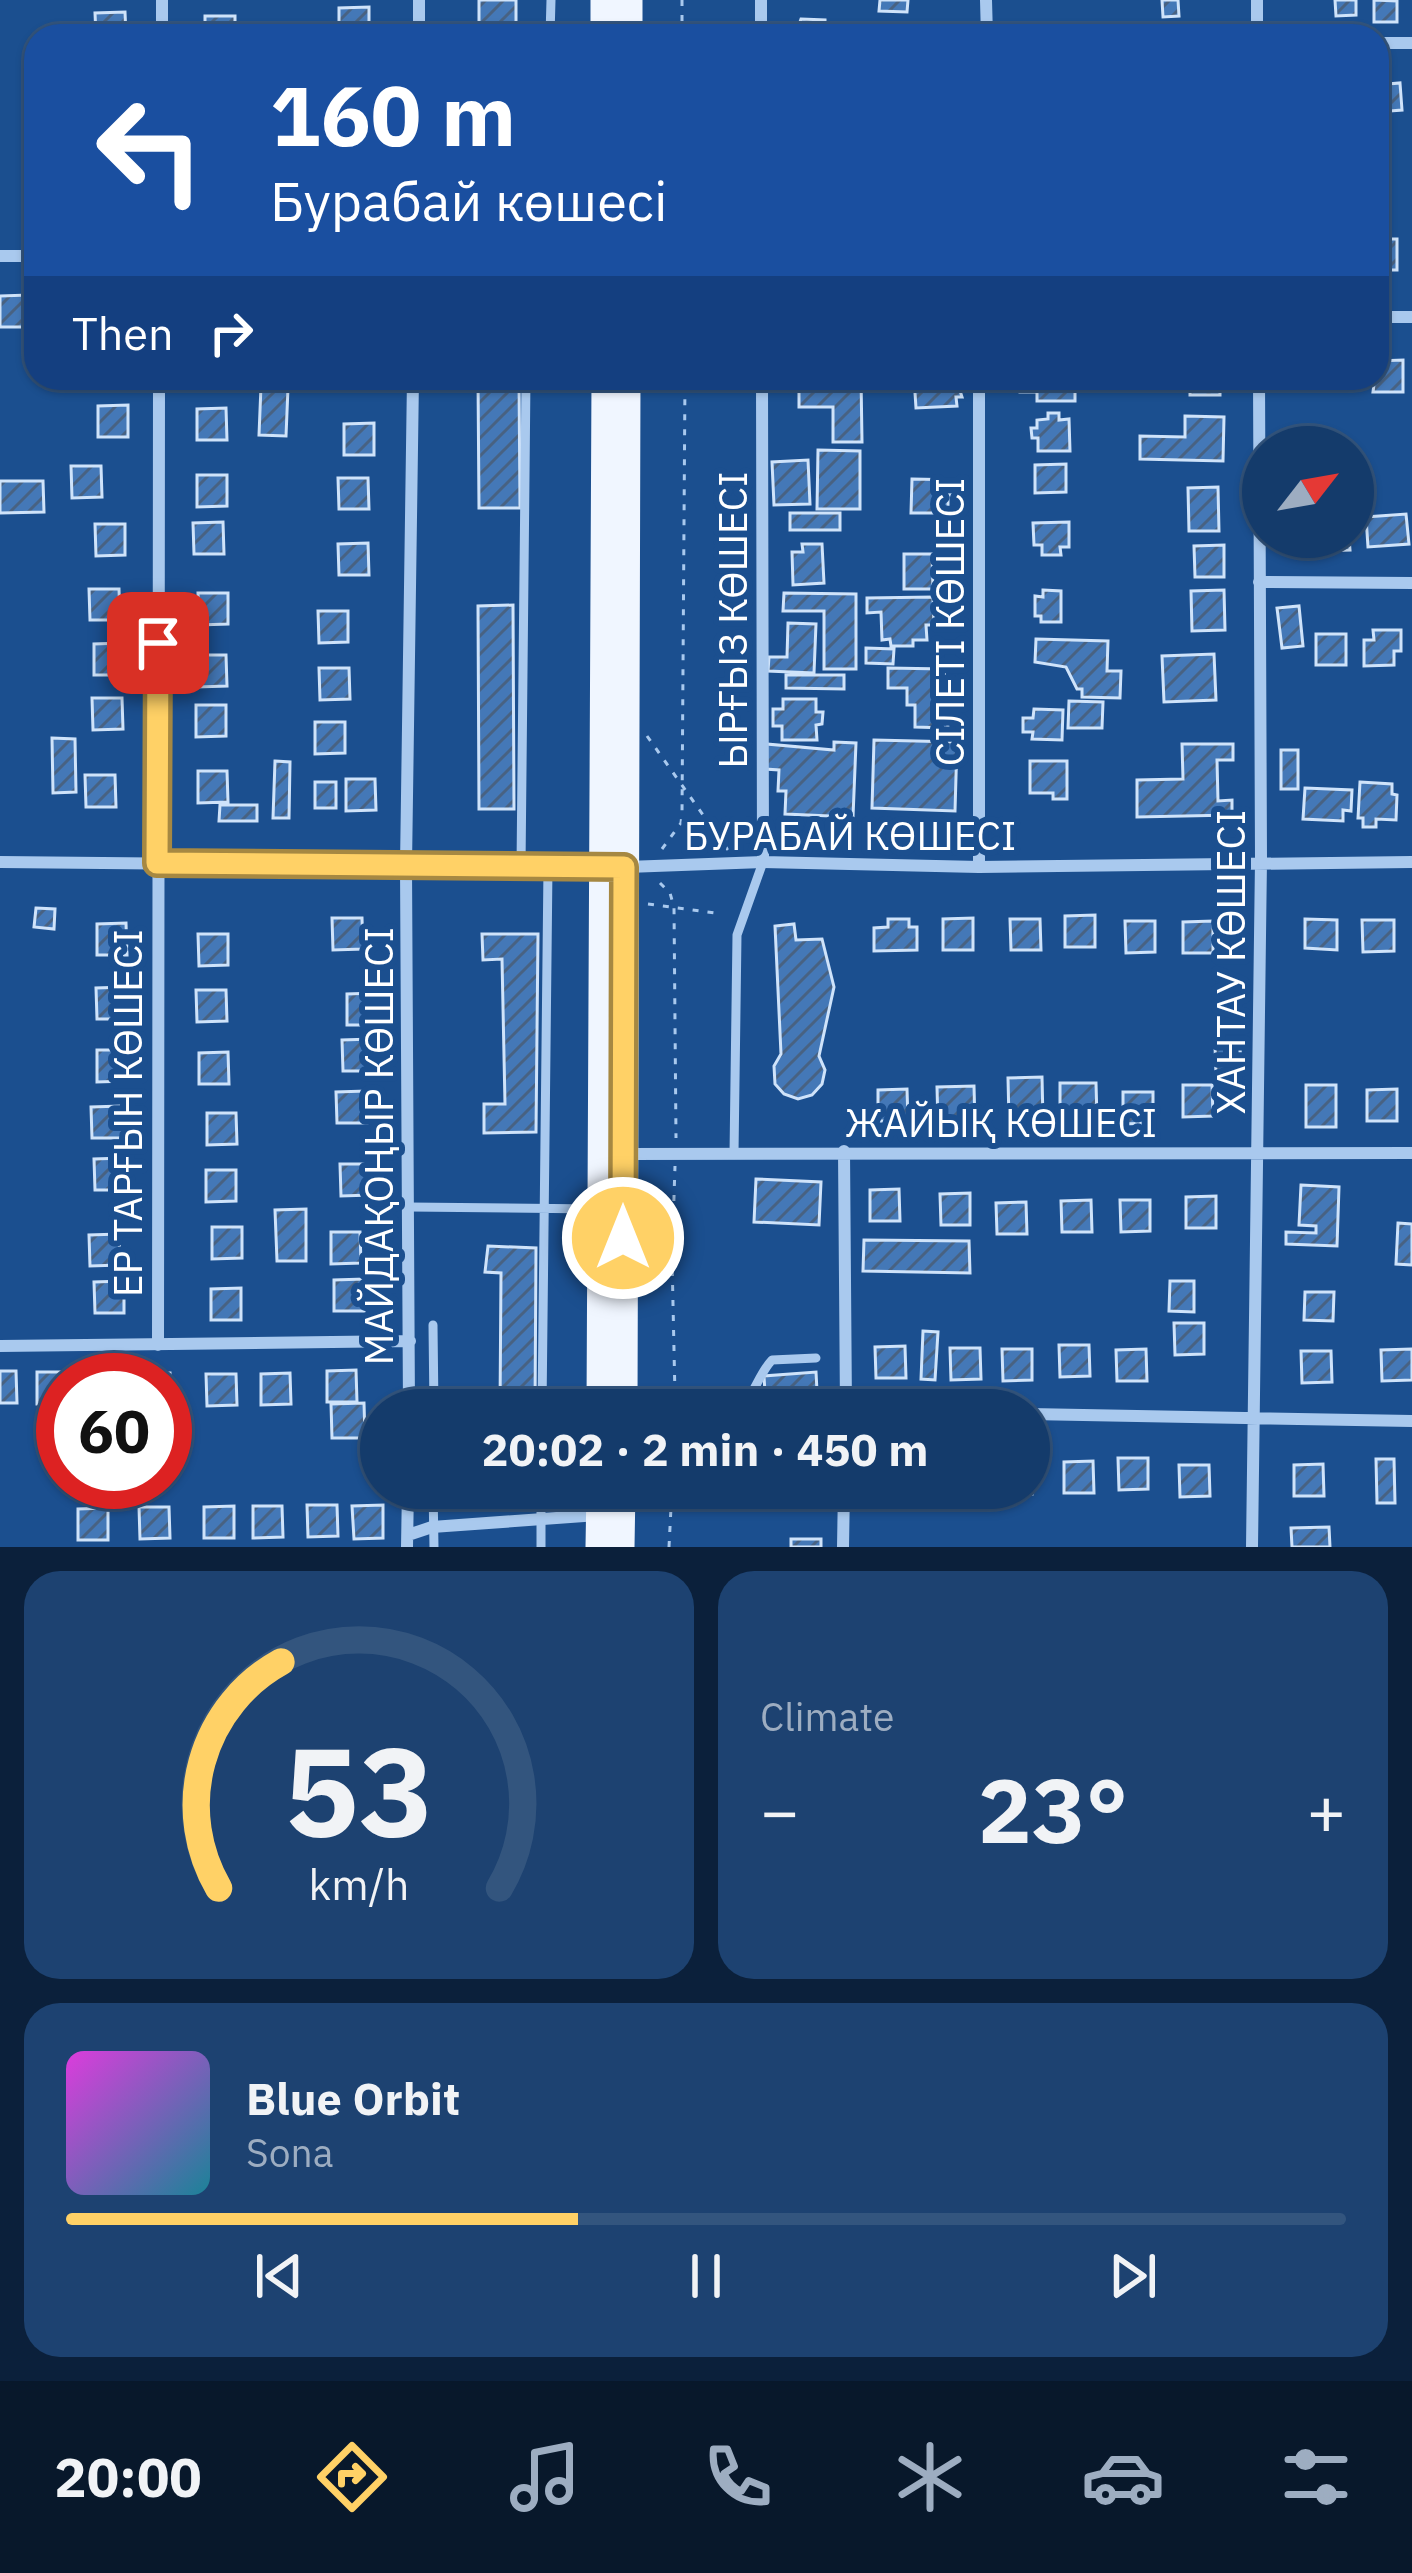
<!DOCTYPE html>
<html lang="en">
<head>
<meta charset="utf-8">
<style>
  :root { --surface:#143b6b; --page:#1d4271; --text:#f1f3f6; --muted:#9dadc1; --line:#33557e; --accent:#ffd166 }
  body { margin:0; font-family:"IBM Plex Sans",sans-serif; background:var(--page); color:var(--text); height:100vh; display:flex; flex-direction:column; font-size:45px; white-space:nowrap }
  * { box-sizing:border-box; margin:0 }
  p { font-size:39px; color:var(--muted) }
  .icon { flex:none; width:66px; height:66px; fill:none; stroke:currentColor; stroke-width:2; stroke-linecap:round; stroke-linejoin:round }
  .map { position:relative; height:1547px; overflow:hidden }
  .side { display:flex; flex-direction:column; gap:24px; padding:24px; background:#0b203b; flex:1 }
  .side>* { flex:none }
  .guide { position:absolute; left:24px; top:24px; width:1365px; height:366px; border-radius:36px; box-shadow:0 3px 9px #0004,0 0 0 3px var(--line); background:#1a4fa0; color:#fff; overflow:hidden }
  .needle { width:78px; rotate:59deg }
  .buttons { position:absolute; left:1242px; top:426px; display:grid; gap:24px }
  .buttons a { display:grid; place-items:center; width:132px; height:132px; border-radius:50%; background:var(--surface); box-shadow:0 3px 9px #0004,0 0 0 3px var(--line); font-size:60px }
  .speed { position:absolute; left:36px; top:1353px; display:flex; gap:24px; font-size:60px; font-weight:700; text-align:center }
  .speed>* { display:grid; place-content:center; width:156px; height:156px; border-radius:50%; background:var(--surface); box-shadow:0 3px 9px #0004,0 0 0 3px var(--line); line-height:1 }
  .speed .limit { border:18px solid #d22; background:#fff; color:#111 }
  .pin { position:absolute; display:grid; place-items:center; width:102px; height:102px; color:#fff; margin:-51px; border-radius:24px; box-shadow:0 6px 18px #0006 }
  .me { position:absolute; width:132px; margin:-66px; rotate:0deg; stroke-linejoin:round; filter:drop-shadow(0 0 9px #0008) }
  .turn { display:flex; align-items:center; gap:42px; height:252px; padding:0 48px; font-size:54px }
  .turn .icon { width:156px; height:156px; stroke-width:2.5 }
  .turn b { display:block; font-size:84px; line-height:102px }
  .then { display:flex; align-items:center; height:114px; padding:0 48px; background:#0003; gap:24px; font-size:45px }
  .big { font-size:90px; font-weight:800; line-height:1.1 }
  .side .tile { flex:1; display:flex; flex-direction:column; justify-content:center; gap:18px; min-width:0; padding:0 42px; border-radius:36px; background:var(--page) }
  .side .dial { align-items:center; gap:0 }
  .dial svg { height:312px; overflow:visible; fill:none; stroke:var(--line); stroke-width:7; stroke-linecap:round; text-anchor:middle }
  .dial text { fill:var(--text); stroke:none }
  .song { display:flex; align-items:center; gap:36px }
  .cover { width:144px; height:144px; border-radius:18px; background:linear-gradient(135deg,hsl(300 70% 55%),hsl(190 70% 35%)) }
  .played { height:12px; border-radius:6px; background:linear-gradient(90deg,var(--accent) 40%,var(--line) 40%) }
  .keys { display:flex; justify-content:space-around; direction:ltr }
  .heat { display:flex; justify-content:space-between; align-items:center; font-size:66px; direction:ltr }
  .side .tiles { flex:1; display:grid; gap:24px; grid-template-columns:1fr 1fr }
  .tile:last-child { grid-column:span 2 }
  .trip { position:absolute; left:360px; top:1389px; width:690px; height:120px; border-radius:60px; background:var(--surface); box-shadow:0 3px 9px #0004,0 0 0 3px var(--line); font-weight:800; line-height:120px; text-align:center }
  .dock { display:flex; height:192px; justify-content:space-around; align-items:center; background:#08182b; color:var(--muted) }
  .dock .icon { width:84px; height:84px }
  .dock .selected { color:var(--accent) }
  .dock b { font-size:54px; color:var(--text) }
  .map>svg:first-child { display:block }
  .building { fill:url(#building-hatch); stroke:#cfe3fa; stroke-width:3 }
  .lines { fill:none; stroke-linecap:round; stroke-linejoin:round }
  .path { stroke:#a9c9ee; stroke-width:3; stroke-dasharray:6 9; stroke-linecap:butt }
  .lane { stroke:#a9c9ee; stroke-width:9 }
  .street { stroke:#a9c9ee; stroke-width:12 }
  .primary { stroke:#f0f6ff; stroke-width:27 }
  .route-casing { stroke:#a68842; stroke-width:30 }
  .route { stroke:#ffd166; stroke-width:21 }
  .labels { text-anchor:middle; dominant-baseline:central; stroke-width:12; stroke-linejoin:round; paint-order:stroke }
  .street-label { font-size:39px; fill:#fff; stroke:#1b4f8f }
</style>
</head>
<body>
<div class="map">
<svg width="1412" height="1547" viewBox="0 0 1412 1547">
  <defs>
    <pattern id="building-hatch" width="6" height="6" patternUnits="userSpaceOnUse" patternTransform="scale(3)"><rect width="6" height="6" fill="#4478b7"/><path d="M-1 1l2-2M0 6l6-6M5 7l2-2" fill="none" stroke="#486282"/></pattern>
  </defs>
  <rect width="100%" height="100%" fill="#1b4f8f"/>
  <path class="building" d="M479,0H516V36H479Z
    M880,0H908L907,12L879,11Z
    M1162,0H1178L1179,16L1163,17Z
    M1335,0H1356V15L1336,16Z
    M1374,0L1397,1V22H1374Z
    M369,7V36H339V8Z
    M125,12L126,36H96L95,13Z
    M205,16H235V36H205Z
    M801,19L825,20V33L830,36H795Z
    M1400,83L1402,110L1377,112V85Z
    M1377,239H1397V270H1377Z
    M28,295V327H0V296Z
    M1403,360V392H1373L1377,361Z
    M201,378H231V389L201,390Z
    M345,378H375V386L345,387Z
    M478,378H519L520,508H479Z
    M799,378H861L862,442H833V407H799Z
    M914,378H956L962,397H956L957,406L916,408Z
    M1020,378H1084V386H1075V401H1037V392H1020Z
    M1190,378H1220V395H1190Z
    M1308,378H1338V389L1308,390Z
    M261,386L288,388L286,436L259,435Z
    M128,405V437H98V406Z
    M226,408L227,440H197V409Z
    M1048,413H1059V420L1069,419L1070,451H1038V438H1032L1031,428H1037V420L1048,419Z
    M1185,416L1224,417L1223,461L1140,459V436L1185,437Z
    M374,423V455H344V424Z
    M818,450L860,451V509H817Z
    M808,460L810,504L774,505L772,462Z
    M1066,464V492L1035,493V465Z
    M71,466H101L102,497L72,498Z
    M197,475H227V506L197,507Z
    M338,478H368L369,509H339Z
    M912,479L960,480V495H948V513H911Z
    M0,481H43L44,512L0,513Z
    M1218,487L1219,531H1189L1188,488Z
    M790,513H840V530H790Z
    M1406,514L1409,544L1368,547L1366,517Z
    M223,522L224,554H194L193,523Z
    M1069,522V547H1060L1061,555H1042V545H1034L1033,523Z
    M95,524H125V555L96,556Z
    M1294,537H1349L1350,550L1317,551V540L1294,541Z
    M368,543L369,575H339L338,544Z
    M802,544H822L824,583L793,585L792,552H803Z
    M1224,545V577H1195L1194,546Z
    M904,554H932L933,589H904Z
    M89,589H119L120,620H90Z
    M1043,590L1061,591V622H1041V616H1035V596L1043,597Z
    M1224,590L1225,630L1192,631L1191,591Z
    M198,593H228V624L199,625Z
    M784,593L856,594V669H824V611H783Z
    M933,597L934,625H926L927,640H913V646H891L890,639L882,640L881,612L867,613V598Z
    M513,605L514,809H479L478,606Z
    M1299,606L1303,646L1282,648L1277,608Z
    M318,611H348V642L319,643Z
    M788,623L816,624L814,673L768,671L769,657H787Z
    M1373,630H1401V651H1394V665L1364,666V640H1374Z
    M1316,634H1346V665H1316Z
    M1036,639L1108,641L1107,671H1121L1120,698L1082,697V689H1077L1066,667L1035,662Z
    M123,643L124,675H94V644Z
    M866,648L894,649L893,664L866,663Z
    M1214,654L1216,700L1164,702L1162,656Z
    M196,655H226L227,686L197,687Z
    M319,668H349L350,699L320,700Z
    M888,668L944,669L948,728L915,727V705H907V688H888Z
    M786,675H844V689L786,688Z
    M92,698H122L123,729L93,730Z
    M783,699H816V712H823L822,724L816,725L817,740H782V726H773V709H783Z
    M1069,701L1103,702L1102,728H1068Z
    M196,705H226V736L196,737Z
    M1034,709L1063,710L1062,740L1032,739L1033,732H1023V718H1033Z
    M315,722H345V753L315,754Z
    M52,738L75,739L76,792L53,793Z
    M874,740L957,742L955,811L872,808Z
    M834,742L856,743L853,817L785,814L786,791H778L779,770L765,769L766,744L834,750Z
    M1182,744H1233V760H1217L1218,801L1232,800V815L1137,817V780L1183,779Z
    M1281,750H1298V789H1281Z
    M275,761L290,762L289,818H273Z
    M1030,761H1067V799H1053V793H1030Z
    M198,771H227L228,802L198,803Z
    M85,775H115L116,807H86Z
    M346,779H375L376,810L346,811Z
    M315,782H336V808H315Z
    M1360,782L1392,784V794L1397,795L1396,820L1376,819V827H1363V818H1358Z
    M1305,788L1352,790L1351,811L1343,810V821L1303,819Z
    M220,805H257V821H219Z
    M1239,887L1241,916L1222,917L1220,888Z
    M36,908L55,909L54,929L34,927Z
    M1095,915V947H1065V916Z
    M332,918H362L363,949L333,950Z
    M973,918V950H943V919Z
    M888,919H909V927H917V950L874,951V928L888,927Z
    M1010,919H1040L1041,950H1011Z
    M1305,919L1337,920V950L1305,948Z
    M1362,920H1394V951L1363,952Z
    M1125,921H1155V952L1126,953Z
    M1213,921V953H1183V922Z
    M126,923L127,955H97V924Z
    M794,924L796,940L822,939L834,987L819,1056L825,1070L822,1084L812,1095L798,1099L784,1094L775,1084L774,1066L781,1054L775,926Z
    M198,934H228V965L199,966Z
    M482,934H538L536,1132L484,1133V1104H505L502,959L483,960Z
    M126,987L127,1019H97L96,988Z
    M196,990H226L227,1021L197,1022Z
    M376,993L377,1025H347V994Z
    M372,1039L373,1071H343L342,1040Z
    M1240,1045L1241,1073L1216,1074L1215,1046Z
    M97,1050H127V1081L97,1082Z
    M228,1052L229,1084H199V1053Z
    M1042,1077L1043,1120L1009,1121L1008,1078Z
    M1060,1083H1096L1097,1119L1060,1120Z
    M1183,1085H1212L1213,1116L1183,1117Z
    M1306,1085H1336V1127H1306Z
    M974,1086L975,1124L938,1125L937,1087Z
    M907,1089L908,1121H878V1090Z
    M1397,1089V1121H1367V1090Z
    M366,1091L367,1123H337L336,1092Z
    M1123,1092H1153V1123L1123,1124Z
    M121,1106L122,1138H92L91,1107Z
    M207,1113H236L237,1144L207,1145Z
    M124,1158L125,1190H95L94,1159Z
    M340,1164H370L371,1195L341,1196Z
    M206,1170H236V1201L206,1202Z
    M756,1179L821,1182L819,1225L754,1222Z
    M1301,1185L1339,1187L1337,1246L1286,1244V1232L1316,1233V1226L1299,1225Z
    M899,1189L900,1221H870V1190Z
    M970,1193V1225H941L940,1194Z
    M1216,1196V1228H1186V1197Z
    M1091,1200L1092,1232H1062L1061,1201Z
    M1120,1200H1150V1231L1121,1232Z
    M1026,1202L1027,1234H997L996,1203Z
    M306,1209V1261H277L275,1210Z
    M1398,1223L1412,1224V1265L1396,1264Z
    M212,1227H242V1258L212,1259Z
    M331,1232H360L361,1263L331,1264Z
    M119,1234L120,1265L90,1266L89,1235Z
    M864,1240L969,1241L970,1273L863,1271Z
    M488,1246L536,1248L535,1410H500L501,1273L485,1272Z
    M364,1279V1311H334V1280Z
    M124,1281V1313H95L94,1282Z
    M1170,1281H1194V1312L1169,1311Z
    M241,1288V1320H211V1289Z
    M1305,1292H1334L1333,1321L1304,1320Z
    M1174,1323H1204V1354L1175,1355Z
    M923,1331L938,1332L935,1380L921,1379Z
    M1059,1345H1089L1090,1376L1060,1377Z
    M905,1346L906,1378H876L875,1347Z
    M950,1348H980L981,1379L951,1380Z
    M1002,1349H1032V1380L1003,1381Z
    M1146,1349L1147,1381H1117L1116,1350Z
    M1412,1349V1380L1382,1381L1381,1350Z
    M1301,1351H1331L1332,1382L1302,1383Z
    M90,1367H120V1380H90Z
    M356,1370L357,1402H327V1371Z
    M0,1371H16L17,1403H0Z
    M37,1372H67L63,1403L37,1404Z
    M816,1372L818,1410H766L764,1376Z
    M140,1373H170L171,1404H165V1380H140Z
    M290,1373L291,1404L261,1405V1374Z
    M206,1374H236L237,1405L207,1406Z
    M364,1403L365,1438H332L331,1404Z
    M1118,1458H1148V1489L1119,1490Z
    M1376,1459H1394L1395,1503H1377Z
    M1093,1461L1094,1493H1064V1462Z
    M1029,1462L1032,1494H1002V1488H1029Z
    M1323,1464L1324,1496H1294V1465Z
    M1179,1465H1209L1210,1496L1180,1497Z
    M307,1505H337L338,1536L308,1537Z
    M383,1505V1538L354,1539L352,1506Z
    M234,1506V1538H204V1507Z
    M253,1506H282L283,1537L253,1538Z
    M139,1507H169L170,1538L140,1539Z
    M108,1508V1540H78V1509Z
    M1329,1527L1330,1547H1292L1291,1528Z
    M791,1539H821V1547H791Z"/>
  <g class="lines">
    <path class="path" d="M682,0V36
      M647,736L728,850
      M662,849L681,823L682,814L685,378
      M660,883L670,893L674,907L676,1138
      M648,904L722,914
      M675,1396L672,1258L675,1166
      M669,1547L672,1488"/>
    <path class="lane" d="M550,36L551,0
      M521,867L526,378
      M734,1154L737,935L763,862
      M409,1207L596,1209
      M433,1325L434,1410
      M629,1406L741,1408C755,1394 758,1375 772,1360L816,1358
      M542,1410L548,867
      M433,1488L434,1547
      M541,1547V1488"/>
    <path class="street" d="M419,0V36
      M761,0V36
      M986,0L987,36
      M162,36V0
      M1257,36V0
      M1377,43H1412
      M0,256H36
      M1377,317H1412
      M762,378L763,862
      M1259,582L1412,583
      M0,862L601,868
      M627,867L763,862L979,867L1412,862
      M979,867V378
      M844,1151L846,1410
      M627,1154L1412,1153
      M158,1345L159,378
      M0,1346L410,1341
      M409,1410L406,866L413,378
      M1029,1414L1412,1421
      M408,1535L432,1527L598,1515
      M407,1547L408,1488
      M843,1547L844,1488
      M1252,1547L1261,860L1259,378"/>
    <path class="primary" d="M604,0V36
      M629,36V0
      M600,1410L605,378
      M624,1410L627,378
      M599,1547L600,1488
      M621,1547L622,1488"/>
  </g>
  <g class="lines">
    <g class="route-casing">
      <path id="route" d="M158,643L157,863L624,867L623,1238"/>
    </g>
    <use href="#route" class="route"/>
  </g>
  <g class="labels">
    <g class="street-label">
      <text transform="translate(732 620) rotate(-90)">ЫРҒЫЗ КӨШЕСІ</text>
      <text transform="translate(949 622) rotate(-90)">СІЛЕТІ КӨШЕСІ</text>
      <text x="850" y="835">БУРАБАЙ КӨШЕСІ</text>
      <text transform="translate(1230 962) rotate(-90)">ХАНТАУ КӨШЕСІ</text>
      <text transform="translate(127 1113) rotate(-90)">ЕР ТАРҒЫН КӨШЕСІ</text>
      <text x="1001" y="1122">ЖАЙЫҚ КӨШЕСІ</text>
      <text transform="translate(378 1146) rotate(-90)">МАЙДАҚОҢЫР КӨШЕСІ</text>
    </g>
  </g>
</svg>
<div class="buttons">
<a><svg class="needle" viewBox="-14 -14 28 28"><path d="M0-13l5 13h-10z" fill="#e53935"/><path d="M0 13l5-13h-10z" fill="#9dadc1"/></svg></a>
</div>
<div class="speed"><div class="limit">60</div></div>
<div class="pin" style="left:158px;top:643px;background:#d93025"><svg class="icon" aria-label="arrive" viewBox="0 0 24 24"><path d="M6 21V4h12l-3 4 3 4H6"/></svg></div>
<svg class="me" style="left:623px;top:1238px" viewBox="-20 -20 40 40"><circle r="17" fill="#ffd166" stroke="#fff" stroke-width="3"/><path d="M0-11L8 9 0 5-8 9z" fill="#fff"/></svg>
<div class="trip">20:02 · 2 min · 450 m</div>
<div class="guide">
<div class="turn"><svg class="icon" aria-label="left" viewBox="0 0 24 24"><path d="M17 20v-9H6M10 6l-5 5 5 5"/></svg><div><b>160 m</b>Бурабай көшесі</div></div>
<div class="then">Then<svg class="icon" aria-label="right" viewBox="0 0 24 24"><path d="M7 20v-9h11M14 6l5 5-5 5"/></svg></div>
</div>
</div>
<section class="side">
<div class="tiles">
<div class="tile dial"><svg viewBox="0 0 100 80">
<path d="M14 69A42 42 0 1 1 86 69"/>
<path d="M14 69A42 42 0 0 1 30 11" stroke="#ffd166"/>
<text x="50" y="56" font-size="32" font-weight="700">53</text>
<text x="50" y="72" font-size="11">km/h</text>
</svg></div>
<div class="tile"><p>Climate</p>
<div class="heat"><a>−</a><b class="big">23°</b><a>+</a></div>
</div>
<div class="tile">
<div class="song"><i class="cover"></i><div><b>Blue Orbit</b><p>Sona</p></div></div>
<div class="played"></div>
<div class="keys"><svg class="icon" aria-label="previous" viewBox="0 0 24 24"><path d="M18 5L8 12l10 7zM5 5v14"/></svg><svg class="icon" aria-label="pause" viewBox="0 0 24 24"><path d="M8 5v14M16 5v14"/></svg><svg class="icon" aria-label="next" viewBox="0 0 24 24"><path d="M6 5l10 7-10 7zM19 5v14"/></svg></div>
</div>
</div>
</section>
<nav class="dock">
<b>20:00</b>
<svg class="icon selected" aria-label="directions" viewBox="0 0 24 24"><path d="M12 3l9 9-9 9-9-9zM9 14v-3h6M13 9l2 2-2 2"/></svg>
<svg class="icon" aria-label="music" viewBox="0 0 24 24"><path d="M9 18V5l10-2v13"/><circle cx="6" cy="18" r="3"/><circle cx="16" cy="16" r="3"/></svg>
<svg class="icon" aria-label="phone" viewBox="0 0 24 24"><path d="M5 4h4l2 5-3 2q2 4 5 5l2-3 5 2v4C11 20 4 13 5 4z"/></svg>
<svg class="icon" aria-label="climate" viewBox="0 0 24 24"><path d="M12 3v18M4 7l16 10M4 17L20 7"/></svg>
<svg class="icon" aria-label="car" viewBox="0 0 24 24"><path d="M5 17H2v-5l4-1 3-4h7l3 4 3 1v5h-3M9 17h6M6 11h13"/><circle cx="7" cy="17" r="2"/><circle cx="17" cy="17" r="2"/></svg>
<svg class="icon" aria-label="filters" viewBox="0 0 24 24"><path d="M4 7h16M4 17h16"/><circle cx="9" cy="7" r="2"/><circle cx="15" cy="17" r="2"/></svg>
</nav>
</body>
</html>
